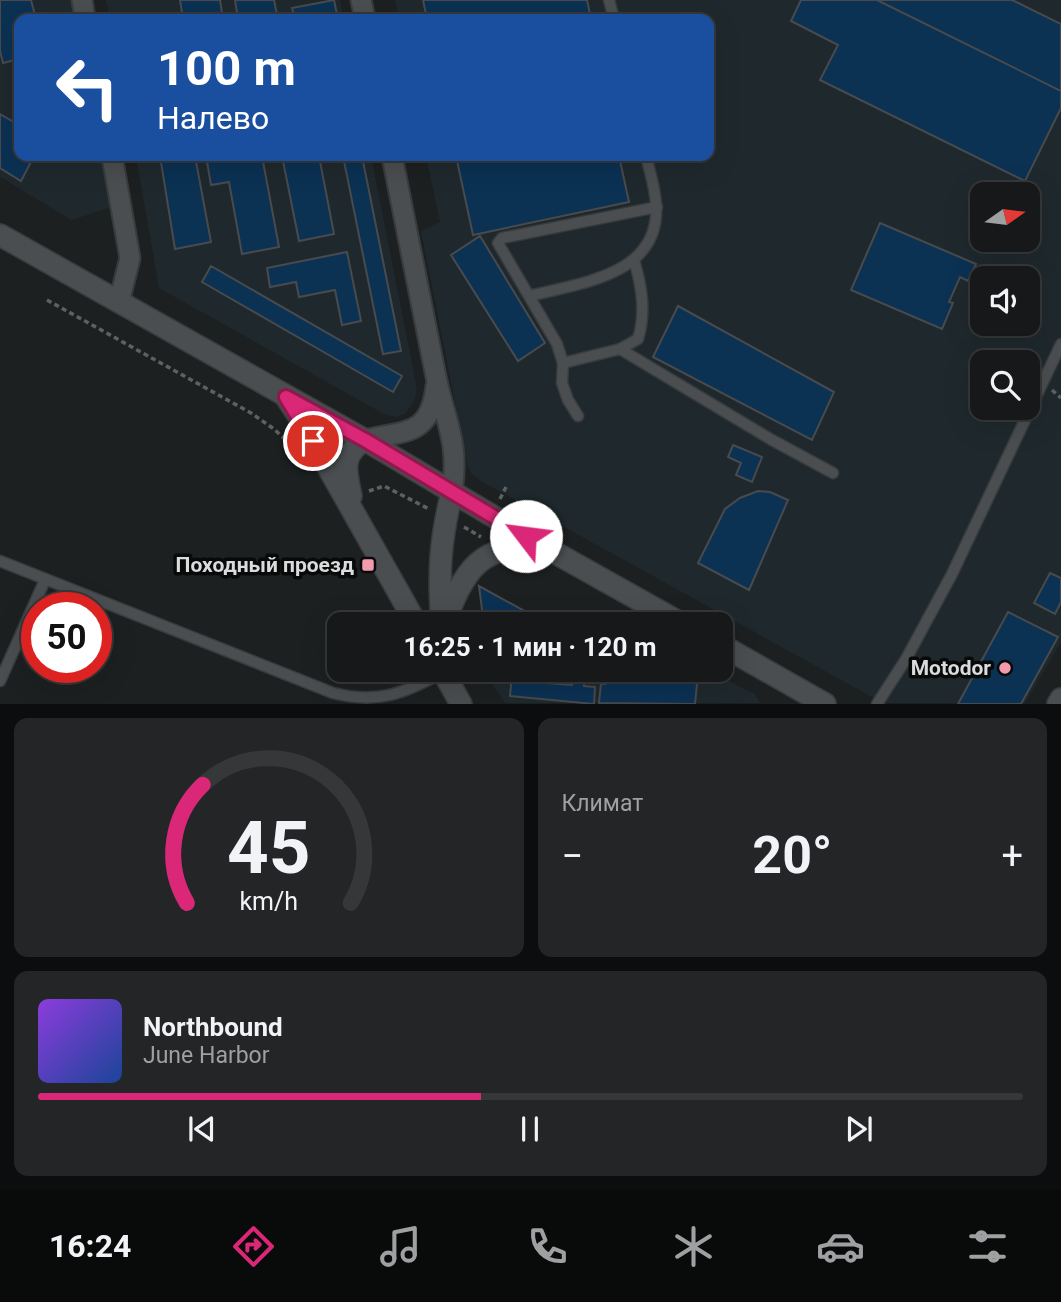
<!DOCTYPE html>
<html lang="ru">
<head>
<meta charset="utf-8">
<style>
  :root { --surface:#161819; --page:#232526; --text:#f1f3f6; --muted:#9ea0a2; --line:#353738; --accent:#db2777 }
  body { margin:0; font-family:Roboto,sans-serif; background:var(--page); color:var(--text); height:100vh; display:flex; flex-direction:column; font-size:26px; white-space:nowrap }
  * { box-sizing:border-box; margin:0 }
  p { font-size:23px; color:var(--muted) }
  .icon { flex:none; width:38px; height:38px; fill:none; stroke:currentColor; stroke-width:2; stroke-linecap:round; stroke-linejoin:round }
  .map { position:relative; height:704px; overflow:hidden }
  .sheet { display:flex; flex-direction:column; gap:14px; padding:14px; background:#0c0d0e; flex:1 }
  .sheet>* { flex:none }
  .hud { position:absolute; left:14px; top:14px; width:700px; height:147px; border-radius:14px; box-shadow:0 7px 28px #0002,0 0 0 2px var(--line); background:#1a4fa0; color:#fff; overflow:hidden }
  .needle { width:46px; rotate:76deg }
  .fabs { position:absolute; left:970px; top:182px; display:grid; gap:14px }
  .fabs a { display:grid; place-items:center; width:70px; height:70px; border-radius:14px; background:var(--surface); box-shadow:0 7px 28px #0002,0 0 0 2px var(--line); font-size:35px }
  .speed { position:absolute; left:21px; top:592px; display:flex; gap:14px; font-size:35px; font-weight:700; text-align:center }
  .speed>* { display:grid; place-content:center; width:91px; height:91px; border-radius:50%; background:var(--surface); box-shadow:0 7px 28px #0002,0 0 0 2px var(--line); line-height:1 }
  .speed .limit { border:10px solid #d22; background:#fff; color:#111 }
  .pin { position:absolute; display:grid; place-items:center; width:60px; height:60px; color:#fff; margin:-30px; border:4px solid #fff; border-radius:50%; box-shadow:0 2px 7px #0007 }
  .me { position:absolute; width:77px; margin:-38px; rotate:300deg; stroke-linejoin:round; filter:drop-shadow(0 0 5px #0008) }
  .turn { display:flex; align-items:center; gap:24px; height:147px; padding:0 28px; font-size:32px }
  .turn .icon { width:91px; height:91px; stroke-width:2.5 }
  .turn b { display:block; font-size:49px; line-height:60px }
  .big { font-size:52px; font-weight:700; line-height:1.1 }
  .sheet .card { flex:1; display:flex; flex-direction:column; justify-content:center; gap:10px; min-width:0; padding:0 24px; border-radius:14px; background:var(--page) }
  .sheet .dial { align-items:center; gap:0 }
  .dial svg { height:182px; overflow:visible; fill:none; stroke:var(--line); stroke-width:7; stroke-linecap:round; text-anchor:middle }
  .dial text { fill:var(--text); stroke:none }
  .song { display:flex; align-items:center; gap:21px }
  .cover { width:84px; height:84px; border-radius:10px; background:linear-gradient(135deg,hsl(270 70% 55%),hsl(220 70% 35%)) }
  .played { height:7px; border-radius:4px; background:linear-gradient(90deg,var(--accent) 45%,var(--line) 45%) }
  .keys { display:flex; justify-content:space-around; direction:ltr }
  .heat { display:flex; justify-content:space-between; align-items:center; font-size:38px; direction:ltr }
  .sheet .tiles { flex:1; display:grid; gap:14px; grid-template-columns:1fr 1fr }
  .card:last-child { grid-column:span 2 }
  .trip { position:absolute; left:327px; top:612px; width:406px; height:70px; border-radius:14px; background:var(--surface); box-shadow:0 7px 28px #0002,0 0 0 2px var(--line); font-weight:700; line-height:70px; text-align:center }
  .dock { display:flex; height:112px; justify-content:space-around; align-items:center; background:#090a0a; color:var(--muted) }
  .dock .icon { width:49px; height:49px }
  .dock .current { color:var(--accent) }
  .dock b { font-size:32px; color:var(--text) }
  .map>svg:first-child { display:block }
  .built { fill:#1f292d; fill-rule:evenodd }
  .building { fill:#0b3153; stroke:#484a4d; stroke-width:2 }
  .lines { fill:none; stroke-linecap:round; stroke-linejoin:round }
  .service-casing { stroke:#393c3d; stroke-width:13 }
  .minor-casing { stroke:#393c3d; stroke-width:23 }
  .tertiary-casing { stroke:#393c3d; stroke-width:24 }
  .secondary-casing { stroke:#393c3d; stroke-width:24 }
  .path { stroke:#5e6162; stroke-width:3.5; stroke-dasharray:5 3.5; stroke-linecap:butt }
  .service { stroke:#4a4e50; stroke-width:10 }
  .minor { stroke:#4a4e50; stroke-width:19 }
  .tertiary { stroke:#4a4e50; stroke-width:21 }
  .secondary { stroke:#4a4e50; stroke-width:21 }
  .route-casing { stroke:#8e194d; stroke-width:18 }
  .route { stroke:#db2777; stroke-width:12 }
  .poi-dot { fill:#f39aac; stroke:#080a0a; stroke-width:2.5 }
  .labels { text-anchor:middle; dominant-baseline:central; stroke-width:7; stroke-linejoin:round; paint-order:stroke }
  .poi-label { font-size:21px; font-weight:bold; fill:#d9dbdc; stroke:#080a0a; text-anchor:end }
</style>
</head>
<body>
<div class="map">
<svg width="1061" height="704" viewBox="0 0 1061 704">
  <rect width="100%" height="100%" fill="#1d2021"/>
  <path class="built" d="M0,0H72L76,19H19V156H101L111,207L72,220L0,177Z
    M106,0H340L344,19H110Z
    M395,0H1061V642L1025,703H883L481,481L472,474L468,467L421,231L440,222L426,156H709V19H399ZM982,194H1027V240H982ZM982,278H1027V324H982ZM982,362H1027V408H982Z
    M136,156H371L416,384V395L411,406L404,414L396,417L384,414L159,288Z
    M513,670L600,673L601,670H706L755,694L760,703H505L492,684Z"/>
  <path class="building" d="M0,0H31L36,19H19V59L3,63L0,51Z
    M180,0H220L223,19H183Z
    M235,0H274L278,19H238Z
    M334,0L338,19H295L292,8Z
    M423,0H587L591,19H427Z
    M801,0H877L1061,91V108L1025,181L820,80L838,45L791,21Z
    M877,0H1012L1061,24V91Z
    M0,114L19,125V156H34L21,181L0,168Z
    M160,156H195L211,242L175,249Z
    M206,156H262L279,247L242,254L229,182L211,185Z
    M282,156H319L334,234L299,241Z
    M343,156H362L401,351L383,354Z
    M456,156H619L629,202L473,235Z
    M880,223L976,264L968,281L960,277L949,302L953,303L942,329L851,290Z
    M480,236L545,343L518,361L451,255Z
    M347,252L361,321L342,325L335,290L299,297L296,282L270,287L267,268Z
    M211,266L402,376L393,392L202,282Z
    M678,306L834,392L812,440L653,357Z
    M733,445L762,457L752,482L736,475L741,463L728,457Z
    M758,491L770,492L788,500L749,590L698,563L725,509L740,498Z
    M1050,573L1061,578V602L1055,614L1034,603Z
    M479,586L550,625H484Z
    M1008,612L1058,637L1021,704H958Z
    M607,670H662L698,674L695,704L599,703L601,683L605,684Z
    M512,674L549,678L548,683L572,685L574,674L585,676L584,686L595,687L594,704L510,696Z"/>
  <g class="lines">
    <g class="service-casing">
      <path id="service" d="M609,0L614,19
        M529,296C581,283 661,275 656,204C655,188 650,172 646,156
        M620,349L772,440L833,473
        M563,363L620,349L638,339C646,313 642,287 634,260
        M578,416L568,400L562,383L563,363L557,344L498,243L502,238L657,207
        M0,561L333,693C377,704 404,694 443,672
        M0,681L45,580
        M877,704L906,659L952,574L1061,344"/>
    </g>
    <g class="minor-casing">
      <path id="minor" d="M82,0L85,19
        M361,0L365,19
        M112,156L130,258L119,302
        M392,156C406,228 420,300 435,372C444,419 460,441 452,492
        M365,440C405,430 430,437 436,386"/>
    </g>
    <g class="tertiary-casing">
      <path id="tertiary" d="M286,397L302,421L417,625
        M351,496C346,471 340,455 365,440
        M442,623C438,573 440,541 452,492
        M443,625C467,567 477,546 543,546
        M442,670L461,704
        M1058,704L1061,699"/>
    </g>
    <g class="secondary-casing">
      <path id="secondary" d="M0,235L365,440L543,546L684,625
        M721,645L825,704"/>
    </g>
    <path class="path" d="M47,300L251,413L274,429L289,443
      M1052,390L1061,398
      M369,491L384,486L429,509
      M500,499L507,485
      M464,527L481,537"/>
    <use href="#service" class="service"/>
    <use href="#minor" class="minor"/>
    <use href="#tertiary" class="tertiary"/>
    <use href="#secondary" class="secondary"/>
  </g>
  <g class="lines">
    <g class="route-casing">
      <path id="route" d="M313,441L286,397L365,440L526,536"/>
    </g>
    <use href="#route" class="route"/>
  </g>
  <g class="poi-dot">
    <rect x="361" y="558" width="14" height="14" rx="3.5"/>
    <circle cx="1005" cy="668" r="7"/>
  </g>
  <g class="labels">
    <g class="poi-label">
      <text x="354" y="565">Походный проезд</text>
      <text x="991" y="668">Motodor</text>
    </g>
  </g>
</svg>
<div class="fabs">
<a><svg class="needle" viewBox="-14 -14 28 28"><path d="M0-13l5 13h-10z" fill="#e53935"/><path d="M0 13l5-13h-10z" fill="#9ea0a2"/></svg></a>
<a><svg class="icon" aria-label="sound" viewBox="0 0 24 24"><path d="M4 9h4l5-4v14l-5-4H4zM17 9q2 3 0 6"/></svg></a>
<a><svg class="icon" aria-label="search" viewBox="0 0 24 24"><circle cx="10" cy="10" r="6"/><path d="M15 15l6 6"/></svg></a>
</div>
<div class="speed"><div class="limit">50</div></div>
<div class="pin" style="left:313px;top:441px;background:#d93025"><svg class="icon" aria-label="arrive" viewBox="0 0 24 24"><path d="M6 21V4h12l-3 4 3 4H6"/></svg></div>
<svg class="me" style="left:526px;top:536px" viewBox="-20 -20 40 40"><circle r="19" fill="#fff"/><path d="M0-13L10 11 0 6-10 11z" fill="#db2777"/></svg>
<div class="trip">16:25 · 1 мин · 120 m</div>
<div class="hud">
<div class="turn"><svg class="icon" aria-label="left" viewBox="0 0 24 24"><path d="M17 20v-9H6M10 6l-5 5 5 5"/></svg><div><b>100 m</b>Налево</div></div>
</div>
</div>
<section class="sheet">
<div class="tiles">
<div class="card dial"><svg viewBox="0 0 100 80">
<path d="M14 69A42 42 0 1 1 86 69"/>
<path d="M14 69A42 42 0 0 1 21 17" stroke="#db2777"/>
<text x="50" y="56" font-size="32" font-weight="700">45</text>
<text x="50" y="72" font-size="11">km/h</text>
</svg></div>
<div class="card"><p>Климат</p>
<div class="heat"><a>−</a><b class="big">20°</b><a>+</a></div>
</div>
<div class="card">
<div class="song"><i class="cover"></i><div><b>Northbound</b><p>June Harbor</p></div></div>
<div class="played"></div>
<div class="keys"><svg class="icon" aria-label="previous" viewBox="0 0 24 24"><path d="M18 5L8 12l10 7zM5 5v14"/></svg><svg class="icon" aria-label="pause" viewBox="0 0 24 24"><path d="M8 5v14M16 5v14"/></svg><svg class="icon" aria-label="next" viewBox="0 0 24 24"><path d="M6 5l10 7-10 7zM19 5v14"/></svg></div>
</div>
</div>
</section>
<nav class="dock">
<b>16:24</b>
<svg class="icon current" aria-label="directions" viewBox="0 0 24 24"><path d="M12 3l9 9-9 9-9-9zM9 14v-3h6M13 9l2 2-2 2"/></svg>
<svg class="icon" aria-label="music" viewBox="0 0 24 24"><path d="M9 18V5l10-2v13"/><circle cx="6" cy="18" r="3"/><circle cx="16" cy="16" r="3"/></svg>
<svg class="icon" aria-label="phone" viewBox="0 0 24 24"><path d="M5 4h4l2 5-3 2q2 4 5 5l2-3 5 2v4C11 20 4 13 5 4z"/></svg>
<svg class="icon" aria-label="climate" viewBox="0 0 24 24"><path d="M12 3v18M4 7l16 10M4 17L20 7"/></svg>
<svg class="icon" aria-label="car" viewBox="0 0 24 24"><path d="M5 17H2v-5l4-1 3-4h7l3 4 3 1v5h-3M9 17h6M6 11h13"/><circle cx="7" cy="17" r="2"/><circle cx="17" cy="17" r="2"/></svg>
<svg class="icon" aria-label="filters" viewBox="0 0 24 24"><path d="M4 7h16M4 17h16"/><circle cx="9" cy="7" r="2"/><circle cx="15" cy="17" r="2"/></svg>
</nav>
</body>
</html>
